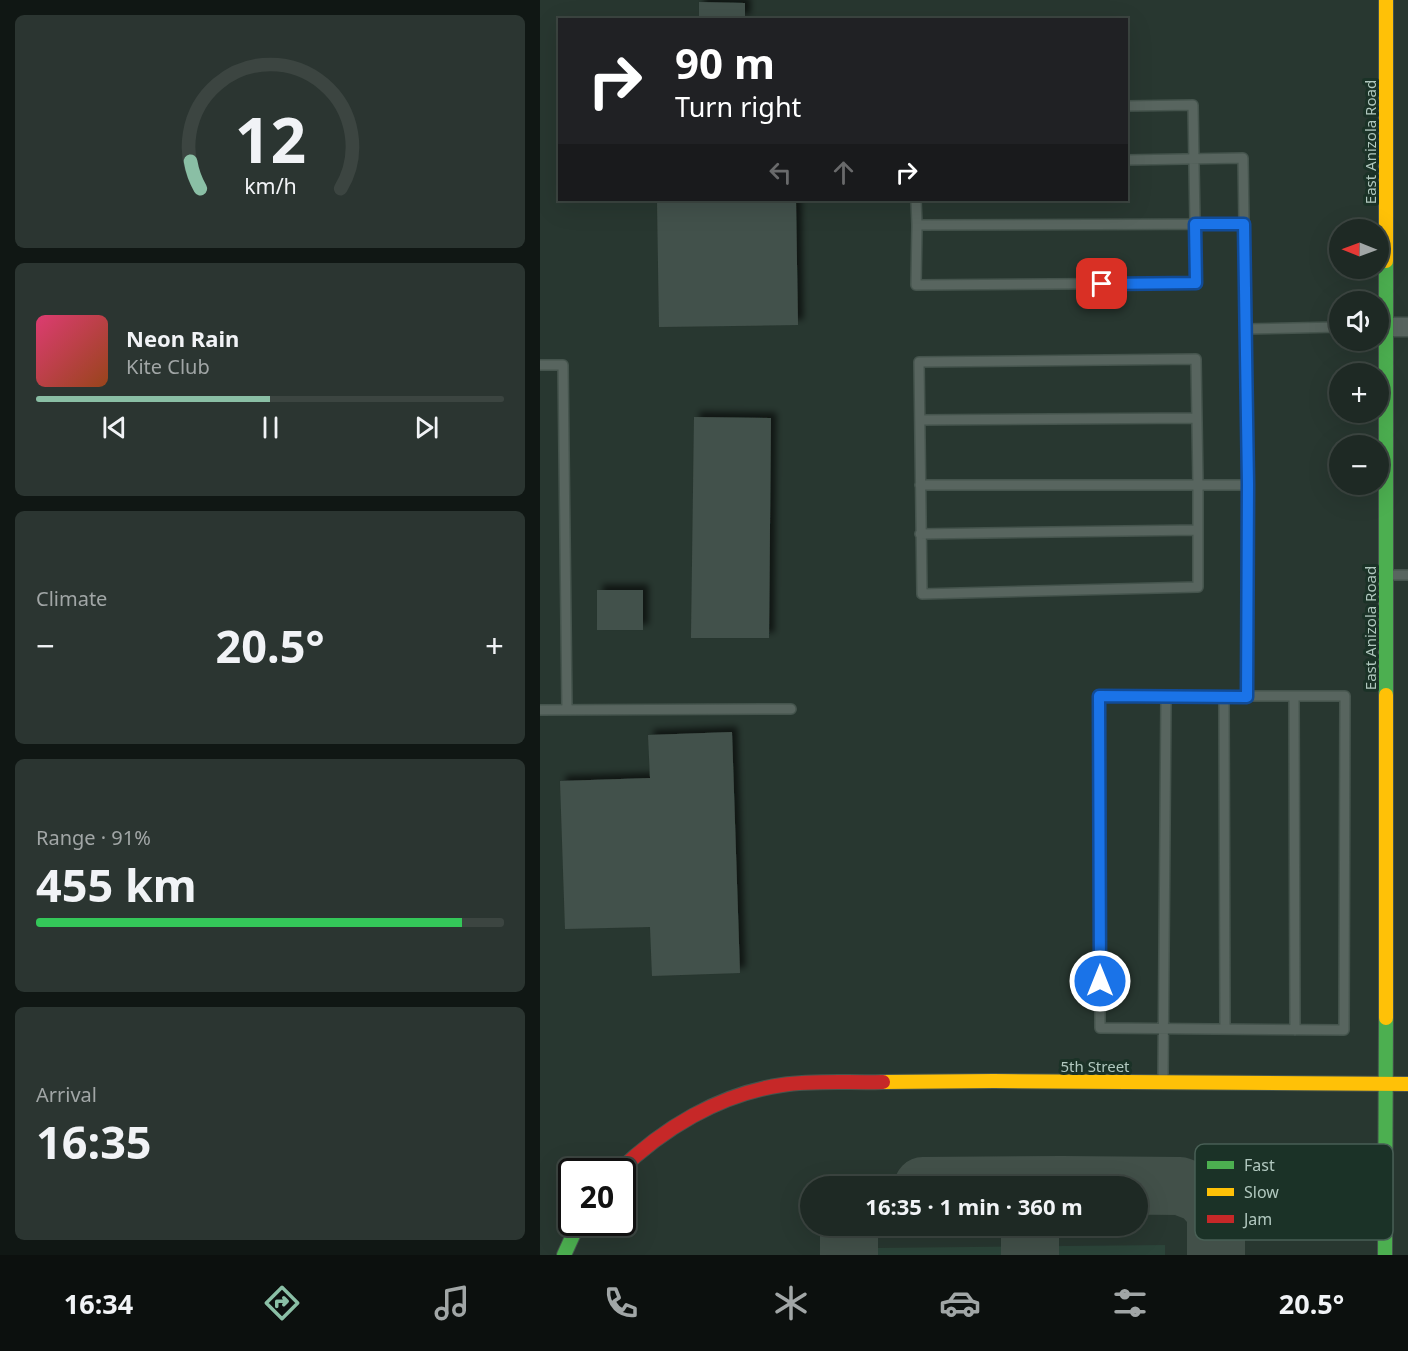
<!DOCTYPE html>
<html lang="en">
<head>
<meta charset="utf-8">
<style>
  :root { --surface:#1e2924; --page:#2b3531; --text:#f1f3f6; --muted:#a1a6a6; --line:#3c4541; --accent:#8abfa5 }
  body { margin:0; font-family:"Noto Sans",sans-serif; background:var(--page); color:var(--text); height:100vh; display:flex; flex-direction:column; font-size:22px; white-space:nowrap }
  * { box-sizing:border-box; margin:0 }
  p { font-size:20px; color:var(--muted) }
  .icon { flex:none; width:33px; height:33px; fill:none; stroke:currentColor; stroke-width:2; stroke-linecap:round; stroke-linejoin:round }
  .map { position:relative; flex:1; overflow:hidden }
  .details { display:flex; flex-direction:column; gap:15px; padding:15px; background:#101714; width:540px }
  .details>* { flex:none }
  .guide { position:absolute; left:18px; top:18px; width:570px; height:183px; border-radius:0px; box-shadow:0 6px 24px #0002,0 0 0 2px var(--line); background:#202124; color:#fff; overflow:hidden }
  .needle { width:39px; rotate:271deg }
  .fabs { position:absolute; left:789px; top:219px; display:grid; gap:12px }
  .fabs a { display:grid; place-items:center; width:60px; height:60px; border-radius:50%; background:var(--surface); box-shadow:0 6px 24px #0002,0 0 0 2px var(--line); font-size:30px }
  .speed { position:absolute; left:18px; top:1158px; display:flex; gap:12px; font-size:30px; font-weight:700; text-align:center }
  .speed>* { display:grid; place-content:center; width:78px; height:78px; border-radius:50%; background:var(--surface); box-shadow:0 6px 24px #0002,0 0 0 2px var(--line); line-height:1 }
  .speed .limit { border:3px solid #111; border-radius:9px; background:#fff; color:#111 }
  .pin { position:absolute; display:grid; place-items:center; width:51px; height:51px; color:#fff; margin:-26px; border-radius:12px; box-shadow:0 3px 9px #0006 }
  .me { position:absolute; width:66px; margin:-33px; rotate:0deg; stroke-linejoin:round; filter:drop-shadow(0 0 4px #0008) }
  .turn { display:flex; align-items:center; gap:21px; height:126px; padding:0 18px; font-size:27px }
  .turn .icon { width:78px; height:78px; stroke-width:2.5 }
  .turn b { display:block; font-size:42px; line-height:51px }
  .lanes { display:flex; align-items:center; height:57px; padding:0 18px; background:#0003; justify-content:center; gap:30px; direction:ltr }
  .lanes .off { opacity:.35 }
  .big { font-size:45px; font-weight:700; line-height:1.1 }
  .details .card { flex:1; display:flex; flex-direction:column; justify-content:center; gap:9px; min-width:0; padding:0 21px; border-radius:9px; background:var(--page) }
  .details .dial { align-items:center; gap:0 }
  .dial svg { height:156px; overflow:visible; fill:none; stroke:var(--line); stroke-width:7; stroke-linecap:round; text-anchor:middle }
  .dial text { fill:var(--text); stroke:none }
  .song { display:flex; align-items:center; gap:18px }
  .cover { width:72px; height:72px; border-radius:9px; background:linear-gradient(135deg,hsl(340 70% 55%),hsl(20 70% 35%)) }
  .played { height:6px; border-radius:3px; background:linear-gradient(90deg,var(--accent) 50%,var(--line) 50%) }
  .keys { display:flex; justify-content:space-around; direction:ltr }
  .heat { display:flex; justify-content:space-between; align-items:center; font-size:33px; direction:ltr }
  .charge { height:9px; border-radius:4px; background:linear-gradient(90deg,#34c759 91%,var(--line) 0) }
  .trip { position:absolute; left:260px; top:1176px; width:348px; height:60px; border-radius:30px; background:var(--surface); box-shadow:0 6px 24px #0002,0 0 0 2px var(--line); font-weight:700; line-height:60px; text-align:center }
  .menu { display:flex; height:96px; justify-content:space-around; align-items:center; background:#0c100e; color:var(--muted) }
  .menu .icon { width:42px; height:42px }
  .menu .active { color:var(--accent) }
  .menu b { font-size:27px; color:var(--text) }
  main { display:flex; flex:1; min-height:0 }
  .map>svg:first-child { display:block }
  .airport { fill:#2c453a }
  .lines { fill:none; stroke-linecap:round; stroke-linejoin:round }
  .taxiway { stroke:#425049; stroke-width:58 }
  .building { fill:#43514b; filter:url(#shadow) }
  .lane-casing { stroke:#45544d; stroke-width:12 }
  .street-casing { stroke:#45544d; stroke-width:21 }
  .fast-casing { stroke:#45544d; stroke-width:16 }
  .slow-casing { stroke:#45544d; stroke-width:16 }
  .jam-casing { stroke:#45544d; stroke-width:16 }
  .lane { stroke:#58655f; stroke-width:9 }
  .street { stroke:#58655f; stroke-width:18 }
  .fast { stroke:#4caf50; stroke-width:14 }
  .slow { stroke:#ffc107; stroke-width:14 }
  .jam { stroke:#c62828; stroke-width:14 }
  .route-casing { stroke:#114b97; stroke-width:15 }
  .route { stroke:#1a73e8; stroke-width:10 }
  .labels { text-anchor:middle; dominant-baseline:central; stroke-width:6; stroke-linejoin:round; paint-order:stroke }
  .street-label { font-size:15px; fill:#b1c8bf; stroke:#1b3227 }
  .key { fill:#1b3227; stroke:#485f55; stroke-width:1.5 }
  .key-label { font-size:16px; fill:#b1c8bf }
</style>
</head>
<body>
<main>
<section class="details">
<div class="card dial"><svg viewBox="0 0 100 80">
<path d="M14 69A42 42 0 1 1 86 69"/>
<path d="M14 69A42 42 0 0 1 9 55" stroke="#8abfa5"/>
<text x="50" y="56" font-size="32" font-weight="700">12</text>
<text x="50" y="72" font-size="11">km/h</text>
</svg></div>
<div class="card">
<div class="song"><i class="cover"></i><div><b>Neon Rain</b><p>Kite Club</p></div></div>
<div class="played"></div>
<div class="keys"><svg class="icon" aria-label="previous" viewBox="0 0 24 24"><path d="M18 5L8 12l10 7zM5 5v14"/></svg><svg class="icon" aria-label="pause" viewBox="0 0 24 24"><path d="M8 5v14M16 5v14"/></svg><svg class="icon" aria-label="next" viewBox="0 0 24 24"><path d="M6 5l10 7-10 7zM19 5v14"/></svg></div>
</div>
<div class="card"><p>Climate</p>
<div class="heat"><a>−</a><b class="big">20.5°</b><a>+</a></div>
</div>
<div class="card"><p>Range · 91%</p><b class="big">455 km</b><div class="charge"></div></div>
<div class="card"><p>Arrival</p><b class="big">16:35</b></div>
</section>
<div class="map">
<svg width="868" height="1255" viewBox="0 0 868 1255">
  <defs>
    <filter id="shadow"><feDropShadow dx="5.5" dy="-5.5" stdDeviation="3" flood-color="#0009"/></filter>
  </defs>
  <rect width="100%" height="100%" fill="#283730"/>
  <path class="airport" d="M625,1245V1255H334V1248Z"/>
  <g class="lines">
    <path class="taxiway" d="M383,1186L522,1185L640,1186L661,1194L676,1211V1255
      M309,1226V1255
      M490,1226V1255"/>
  </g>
  <path class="building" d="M159,2L205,3V20H159Z
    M117,200H256L258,325L119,327Z
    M154,417L231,418L229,638H151Z
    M57,590H103V630H57Z
    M192,732L200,973L112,976L110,927L25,929L20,781L110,778L108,735Z"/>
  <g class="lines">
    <g class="lane-casing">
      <path id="lane" d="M586,106L653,105L656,283L376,285L377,225L704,224
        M586,160L703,158L708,485L707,697
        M376,200L377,225
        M705,329L800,327
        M0,365H23L27,710
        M380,420L657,418
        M380,485H658V587L382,594L379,362L656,359L658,485H708
        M380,534L658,530
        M849,575H868
        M559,696H805L804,1030L560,1028Z
        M684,697L685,1029
        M754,697L755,1030
        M0,710L251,709
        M623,1080L626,697"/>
    </g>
    <g class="street-casing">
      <path id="street" d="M846,327H868"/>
    </g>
    <g class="fast-casing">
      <path id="fast" d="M846,261V695
        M24,1255L39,1222
        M845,1255L846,1018"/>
    </g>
    <g class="slow-casing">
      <path id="slow" d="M846,0V261
        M846,695V1018
        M343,1082L454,1081L868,1084"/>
    </g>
    <g class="jam-casing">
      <path id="jam" d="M78,1172C122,1129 179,1094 242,1085C275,1080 309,1083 343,1082"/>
    </g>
    <use href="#lane" class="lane"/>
    <use href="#street" class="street"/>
    <use href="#fast" class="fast"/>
    <use href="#slow" class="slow"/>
    <use href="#jam" class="jam"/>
  </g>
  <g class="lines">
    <g class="route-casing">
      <path id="route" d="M560,981L559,696L707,697L708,484L704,224H655L656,283L562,284"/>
    </g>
    <use href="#route" class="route"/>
  </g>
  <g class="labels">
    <g class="street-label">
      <text transform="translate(830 142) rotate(-90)">East Anizola Road</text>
      <text transform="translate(830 628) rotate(-90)">East Anizola Road</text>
      <text x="555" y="1066">5th Street</text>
    </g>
  </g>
  <rect x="655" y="1144" width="198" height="96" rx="9" class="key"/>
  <rect x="667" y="1161" width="27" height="8" fill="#4caf50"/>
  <rect x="667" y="1188" width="27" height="8" fill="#ffc107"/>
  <rect x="667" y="1215" width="27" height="8" fill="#c62828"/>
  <g class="key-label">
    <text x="704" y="1171">Fast</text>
    <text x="704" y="1198">Slow</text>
    <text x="704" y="1225">Jam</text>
  </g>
</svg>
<div class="fabs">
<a><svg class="needle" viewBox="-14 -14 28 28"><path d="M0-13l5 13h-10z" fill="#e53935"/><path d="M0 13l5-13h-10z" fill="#a1a6a6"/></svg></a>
<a><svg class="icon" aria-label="sound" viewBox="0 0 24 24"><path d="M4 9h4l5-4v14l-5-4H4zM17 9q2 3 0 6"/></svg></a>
<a>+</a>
<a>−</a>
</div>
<div class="speed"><div class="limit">20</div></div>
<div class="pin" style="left:562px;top:284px;background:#d93025"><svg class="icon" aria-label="arrive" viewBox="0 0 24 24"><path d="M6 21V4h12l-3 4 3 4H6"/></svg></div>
<svg class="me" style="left:560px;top:981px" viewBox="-20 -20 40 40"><circle r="17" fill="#1a73e8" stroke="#fff" stroke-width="3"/><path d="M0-11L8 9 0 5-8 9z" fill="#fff"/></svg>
<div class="trip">16:35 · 1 min · 360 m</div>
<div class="guide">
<div class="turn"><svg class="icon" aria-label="right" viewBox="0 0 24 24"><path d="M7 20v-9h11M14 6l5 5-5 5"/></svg><div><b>90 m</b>Turn right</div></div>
<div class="lanes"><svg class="icon off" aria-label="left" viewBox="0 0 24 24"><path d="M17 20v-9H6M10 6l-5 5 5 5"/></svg><svg class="icon off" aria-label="ahead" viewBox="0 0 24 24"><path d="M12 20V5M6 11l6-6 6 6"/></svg><svg class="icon" aria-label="right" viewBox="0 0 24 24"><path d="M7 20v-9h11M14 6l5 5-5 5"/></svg></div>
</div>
</div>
</main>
<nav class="menu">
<b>16:34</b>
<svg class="icon active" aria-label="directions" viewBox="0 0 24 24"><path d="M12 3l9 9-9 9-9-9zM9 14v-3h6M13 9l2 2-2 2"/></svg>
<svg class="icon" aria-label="music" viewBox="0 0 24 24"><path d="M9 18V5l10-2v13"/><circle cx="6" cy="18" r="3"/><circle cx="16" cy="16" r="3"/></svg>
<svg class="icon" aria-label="phone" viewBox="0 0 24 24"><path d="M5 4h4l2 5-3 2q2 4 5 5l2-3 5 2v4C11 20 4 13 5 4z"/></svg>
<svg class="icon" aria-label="climate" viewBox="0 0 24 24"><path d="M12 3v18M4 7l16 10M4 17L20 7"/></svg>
<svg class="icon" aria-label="car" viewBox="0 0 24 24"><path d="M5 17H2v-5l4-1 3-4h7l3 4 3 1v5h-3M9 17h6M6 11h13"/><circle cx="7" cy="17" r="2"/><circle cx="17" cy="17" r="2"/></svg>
<svg class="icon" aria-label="filters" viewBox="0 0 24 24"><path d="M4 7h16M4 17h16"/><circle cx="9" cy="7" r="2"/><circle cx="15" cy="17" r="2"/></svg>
<b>20.5°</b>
</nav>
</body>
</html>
